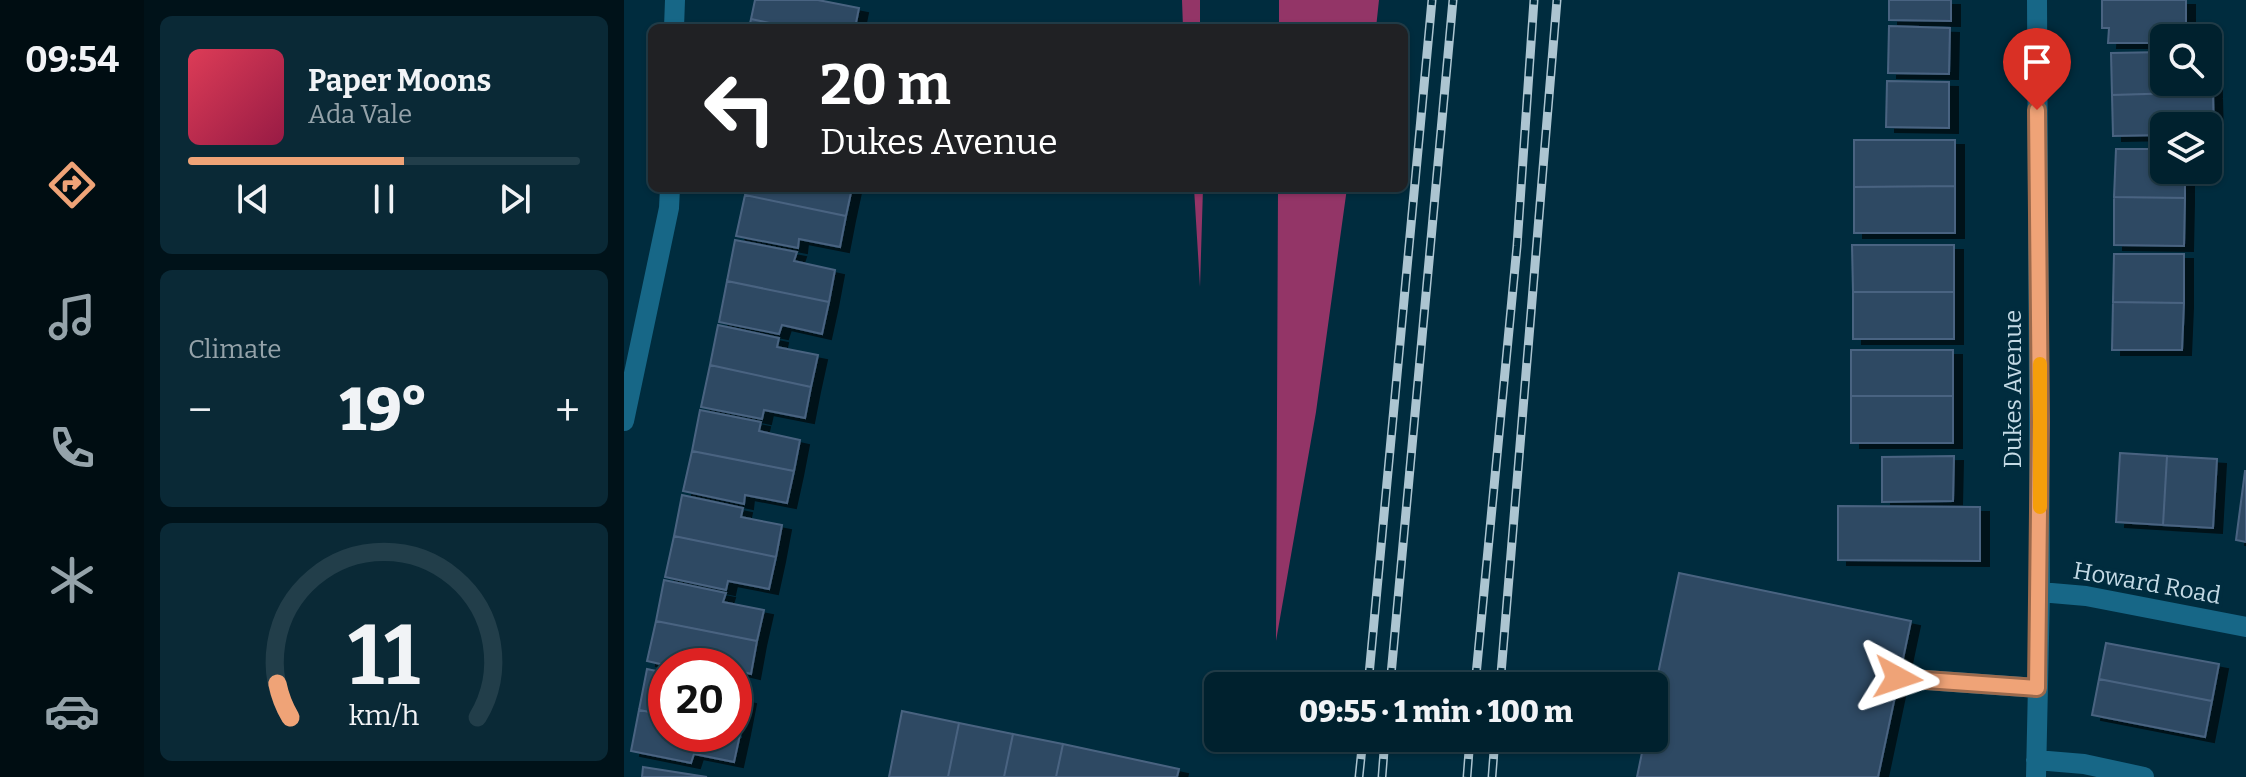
<!DOCTYPE html>
<html lang="en">
<head>
<meta charset="utf-8">
<style>
  :root { --surface:#00212e; --page:#0a2936; --text:#f1f3f6; --muted:#95a3aa; --line:#223e4a; --accent:#efa377 }
  body { margin:0; font-family:Bitter,serif; background:var(--page); color:var(--text); height:100vh; display:flex; flex-direction:column; font-size:30px; white-space:nowrap }
  * { box-sizing:border-box; margin:0 }
  p { font-size:26px; color:var(--muted) }
  .icon { flex:none; width:44px; height:44px; fill:none; stroke:currentColor; stroke-width:2; stroke-linecap:round; stroke-linejoin:round }
  .map { position:relative; flex:1; overflow:hidden }
  .panel { display:flex; flex-direction:column; gap:16px; padding:16px; background:#001219; width:480px }
  .panel>* { flex:none }
  .top-card { position:absolute; left:24px; top:24px; width:760px; height:168px; border-radius:12px; box-shadow:0 2px 6px #0004,0 0 0 2px var(--line); background:#202124; color:#fff; overflow:hidden }
  .controls { position:absolute; left:1526px; top:24px; display:grid; gap:16px }
  .controls a { display:grid; place-items:center; width:72px; height:72px; border-radius:12px; background:var(--surface); box-shadow:0 2px 6px #0004,0 0 0 2px var(--line); font-size:40px }
  .speed { position:absolute; left:24px; top:648px; display:flex; gap:16px; font-size:40px; font-weight:700; text-align:center }
  .speed>* { display:grid; place-content:center; width:104px; height:104px; border-radius:50%; background:var(--surface); box-shadow:0 2px 6px #0004,0 0 0 2px var(--line); line-height:1 }
  .speed .limit { border:12px solid #d22; background:#fff; color:#111 }
  .pin { position:absolute; display:grid; place-items:center; width:68px; height:68px; color:#fff; margin:-82px -34px; border-radius:50% 50% 50% 0; rotate:-45deg; box-shadow:0 0 8px #0007 }
  .pin .icon { rotate:45deg }
  .me { position:absolute; width:88px; margin:-44px; rotate:95deg; stroke-linejoin:round; filter:drop-shadow(0 0 6px #0008) }
  .turn { display:flex; align-items:center; gap:28px; height:168px; padding:0 40px; font-size:36px }
  .turn .icon { width:104px; height:104px; stroke-width:2.5 }
  .turn b { display:block; font-size:56px; line-height:68px }
  .big { font-size:60px; font-weight:800; line-height:1.1 }
  .panel .widget { flex:1; display:flex; flex-direction:column; justify-content:center; gap:12px; min-width:0; padding:0 28px; border-radius:12px; background:var(--page) }
  .panel .dial { align-items:center; gap:0 }
  .dial svg { height:208px; overflow:visible; fill:none; stroke:var(--line); stroke-width:7; stroke-linecap:round; text-anchor:middle }
  .dial text { fill:var(--text); stroke:none }
  .song { display:flex; align-items:center; gap:24px }
  .cover { width:96px; height:96px; border-radius:12px; background:linear-gradient(135deg,hsl(350 70% 55%),hsl(340 70% 35%)) }
  .played { height:8px; border-radius:4px; background:linear-gradient(90deg,var(--accent) 55%,var(--line) 55%) }
  .keys { display:flex; justify-content:space-around; direction:ltr }
  .heat { display:flex; justify-content:space-between; align-items:center; font-size:44px; direction:ltr }
  .trip { position:absolute; left:580px; top:672px; width:464px; height:80px; border-radius:12px; background:var(--surface); box-shadow:0 2px 6px #0004,0 0 0 2px var(--line); font-weight:800; line-height:80px; text-align:center }
  main { display:flex; flex:1; min-height:0 }
  .tab-bar { display:flex; flex-direction:column; width:144px; justify-content:space-around; align-items:center; background:#000d12; color:var(--muted) }
  .tab-bar .icon { width:56px; height:56px }
  .tab-bar .selected { color:var(--accent) }
  .tab-bar b { font-size:36px; color:var(--text) }
  .map>svg:first-child { display:block }
  .forest { fill:#933567 }
  .building { fill:#2f4964; stroke:#4a6481; stroke-width:2; filter:url(#shadow) }
  .lines { fill:none; stroke-linecap:round; stroke-linejoin:round }
  .minor { stroke:#176787; stroke-width:20 }
  .rail-casing { stroke:#acc5d1; stroke-width:9 }
  .rail { stroke:#002c3e; stroke-width:6; stroke-dasharray:18; stroke-linecap:butt }
  .route-casing { stroke:#9b6a4d; stroke-width:20 }
  .route { stroke:#efa377; stroke-width:14 }
  .slow { stroke:#f59e0b; stroke-width:14 }
  .labels { text-anchor:middle; dominant-baseline:central; stroke-width:8; stroke-linejoin:round; paint-order:stroke }
  .street-label { font-size:24px; fill:#c4dae5; stroke:#002c3e }
</style>
</head>
<body>
<main>
<nav class="tab-bar">
<b>09:54</b>
<svg class="icon selected" aria-label="directions" viewBox="0 0 24 24"><path d="M12 3l9 9-9 9-9-9zM9 14v-3h6M13 9l2 2-2 2"/></svg>
<svg class="icon" aria-label="music" viewBox="0 0 24 24"><path d="M9 18V5l10-2v13"/><circle cx="6" cy="18" r="3"/><circle cx="16" cy="16" r="3"/></svg>
<svg class="icon" aria-label="phone" viewBox="0 0 24 24"><path d="M5 4h4l2 5-3 2q2 4 5 5l2-3 5 2v4C11 20 4 13 5 4z"/></svg>
<svg class="icon" aria-label="climate" viewBox="0 0 24 24"><path d="M12 3v18M4 7l16 10M4 17L20 7"/></svg>
<svg class="icon" aria-label="car" viewBox="0 0 24 24"><path d="M5 17H2v-5l4-1 3-4h7l3 4 3 1v5h-3M9 17h6M6 11h13"/><circle cx="7" cy="17" r="2"/><circle cx="17" cy="17" r="2"/></svg>
</nav>
<section class="panel">
<div class="widget">
<div class="song"><i class="cover"></i><div><b>Paper Moons</b><p>Ada Vale</p></div></div>
<div class="played"></div>
<div class="keys"><svg class="icon" aria-label="previous" viewBox="0 0 24 24"><path d="M18 5L8 12l10 7zM5 5v14"/></svg><svg class="icon" aria-label="pause" viewBox="0 0 24 24"><path d="M8 5v14M16 5v14"/></svg><svg class="icon" aria-label="next" viewBox="0 0 24 24"><path d="M6 5l10 7-10 7zM19 5v14"/></svg></div>
</div>
<div class="widget"><p>Climate</p>
<div class="heat"><a>−</a><b class="big">19°</b><a>+</a></div>
</div>
<div class="widget dial"><svg viewBox="0 0 100 80">
<path d="M14 69A42 42 0 1 1 86 69"/>
<path d="M14 69A42 42 0 0 1 9 56" stroke="#efa377"/>
<text x="50" y="56" font-size="32" font-weight="700">11</text>
<text x="50" y="72" font-size="11">km/h</text>
</svg></div>
</section>
<div class="map">
<svg width="1622" height="777" viewBox="0 0 1622 777">
  <defs>
    <filter id="shadow"><feDropShadow dx="9" dy="5" stdDeviation="0" flood-color="#0009"/></filter>
  </defs>
  <rect width="100%" height="100%" fill="#002c3e"/>
  <path class="forest" d="M558,0H576V28H559Z
    M655,0H755L752,28H655Z
    M570,188H579L576,287Z
    M654,188H723L692,412L652,641Z"/>
  <path class="building" d="M131,0H194L235,8L231,28H169L127,19Z
    M1265,0H1327V21L1265,20Z
    M1478,0H1562V38H1540V43H1484L1485,28H1478Z
    M127,19L169,28H125Z
    M1265,26L1326,28L1325,74L1264,73Z
    M1584,51H1588L1589,92L1488,95L1487,53L1540,52V82H1584Z
    M1263,81L1325,82V128L1262,127Z
    M1589,92L1590,134H1584V126H1540V135L1489,136L1488,95Z
    M1230,140H1331V186L1230,187Z
    M1492,149H1540V170H1561V198L1490,197Z
    M1331,186V233H1230V187Z
    M123,188H228L222,216L121,195Z
    M121,195L222,216L216,247L175,239L174,248L112,236Z
    M1490,197L1561,198L1560,246L1490,245Z
    M111,240L173,252L170,261L211,270L205,302L103,281Z
    M1228,245H1330V292H1229Z
    M1490,254H1560V303L1489,302Z
    M103,281L205,302L198,334L158,325L155,334L95,322Z
    M1229,292H1330V339H1229Z
    M1489,302L1560,303L1558,350H1488Z
    M94,325L155,338L153,347L194,355L187,387L86,365Z
    M1227,350H1329V396H1227Z
    M86,365L187,387L181,418L140,410L138,419L77,407Z
    M1227,396H1329V443H1227Z
    M76,410L137,422L135,431L176,440L170,471L68,451Z
    M68,451L170,471L163,503L121,495L120,504L59,491Z
    M1496,453L1543,456L1539,525L1492,522Z
    M1330,456L1329,501L1258,502V457Z
    M1543,456L1593,459L1589,528L1539,525Z
    M1621,471H1622V542L1612,540Z
    M58,495L119,508L117,517L158,525L152,557L50,536Z
    M1214,506L1356,507V561L1214,560Z
    M50,536L152,557L145,589L104,581L102,590L41,577Z
    M1055,573L1287,621L1254,777H1013L1021,738H1030V693Z
    M40,580L102,593L99,602L140,610L133,641L32,621Z
    M32,621L133,641L127,674L110,670V666H45L23,661Z
    M1482,643L1595,664L1588,701L1475,679Z
    M23,669L42,673V715L15,710Z
    M1475,679L1588,701L1581,737L1468,715Z
    M110,696L123,699L117,730L110,729Z
    M15,710L42,715V734H110V729L117,730L110,762L70,754L67,763L7,751Z
    M278,711L335,723L324,777H265Z
    M335,723L389,734L380,777H324Z
    M389,734L439,744L432,777H380Z
    M439,744L555,769L553,777H432Z
    M19,767L83,777H18Z"/>
  <g class="lines">
    <path class="minor" d="M50,28L51,0
      M0,421L45,208L46,188
      M1416,592L1462,596L1622,627
      M1274,678L1413,688
      M1412,760L1460,764L1520,777
      M1412,777L1416,592L1413,0"/>
    <g class="rail-casing">
      <path id="rail" d="M744,686L808,0
        M766,686L829,0
        M851,686L893,246L910,0
        M876,686L933,0
        M735,777L739,738
        M758,777L761,738
        M843,777L846,738
        M868,777L871,738"/>
    </g>
    <use href="#rail" class="rail"/>
  </g>
  <g class="lines">
    <g class="route-casing">
      <path id="route" d="M1274,678L1413,688L1416,422L1413,110"/>
    </g>
    <use href="#route" class="route"/>
    <path class="slow" d="M1416,364V507"/>
  </g>
  <g class="labels">
    <g class="street-label">
      <text transform="translate(1389 389) rotate(-90)">Dukes Avenue</text>
      <text transform="translate(1523 583) rotate(10)">Howard Road</text>
    </g>
  </g>
</svg>
<div class="controls">
<a><svg class="icon" aria-label="search" viewBox="0 0 24 24"><circle cx="10" cy="10" r="6"/><path d="M15 15l6 6"/></svg></a>
<a><svg class="icon" aria-label="layers" viewBox="0 0 24 24"><path d="M12 4l9 5-9 5-9-5zM3 14l9 5 9-5"/></svg></a>
</div>
<div class="speed"><div class="limit">20</div></div>
<div class="pin" style="left:1413px;top:110px;background:#d93025"><svg class="icon" aria-label="arrive" viewBox="0 0 24 24"><path d="M6 21V4h12l-3 4 3 4H6"/></svg></div>
<svg class="me" style="left:1274px;top:678px" viewBox="-20 -20 40 40"><path d="M0-17L14 15 0 8-14 15z" fill="#efa377" stroke="#fff" stroke-width="4"/></svg>
<div class="trip">09:55 · 1 min · 100 m</div>
<div class="top-card">
<div class="turn"><svg class="icon" aria-label="left" viewBox="0 0 24 24"><path d="M17 20v-9H6M10 6l-5 5 5 5"/></svg><div><b>20 m</b>Dukes Avenue</div></div>
</div>
</div>
</main>
</body>
</html>
